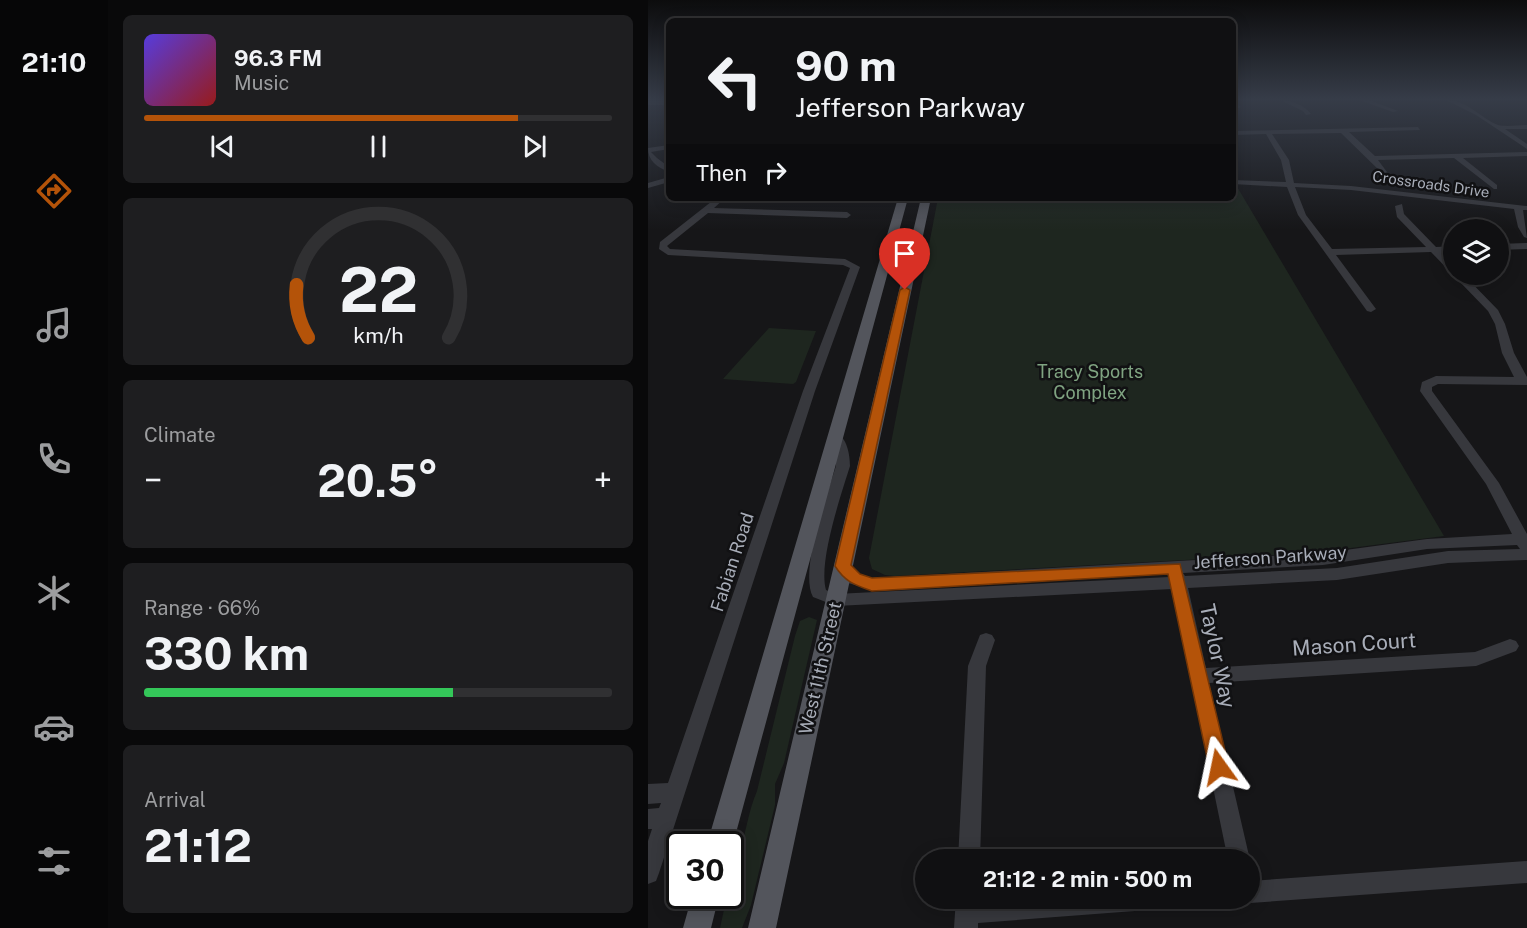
<!DOCTYPE html>
<html lang="en">
<head>
<meta charset="utf-8">
<style>
  :root { --surface:#101012; --page:#1e1e20; --text:#f1f3f6; --muted:#9c9d9f; --line:#303032; --accent:#b45309 }
  body { margin:0; font-family:"Public Sans",sans-serif; background:var(--page); color:var(--text); height:100vh; display:flex; flex-direction:column; font-size:22px; white-space:nowrap }
  * { box-sizing:border-box; margin:0 }
  p { font-size:20px; color:var(--muted) }
  .icon { flex:none; width:33px; height:33px; fill:none; stroke:currentColor; stroke-width:2; stroke-linecap:round; stroke-linejoin:round }
  .map { position:relative; flex:1; overflow:hidden }
  .drawer { display:flex; flex-direction:column; gap:15px; padding:15px; background:#09090a; width:540px }
  .drawer>* { flex:none }
  .top-card { position:absolute; left:18px; top:18px; width:570px; height:183px; border-radius:9px; box-shadow:0 3px 15px #0003,0 0 0 2px var(--line); background:#101012; color:var(--text); overflow:hidden }
  .buttons { position:absolute; left:795px; top:219px; display:grid; gap:12px }
  .buttons a { display:grid; place-items:center; width:66px; height:66px; border-radius:50%; background:var(--surface); box-shadow:0 3px 15px #0003,0 0 0 2px var(--line); font-size:30px }
  .speed { position:absolute; left:18px; top:831px; display:flex; gap:12px; font-size:30px; font-weight:700; text-align:center }
  .speed>* { display:grid; place-content:center; width:78px; height:78px; border-radius:50%; background:var(--surface); box-shadow:0 3px 15px #0003,0 0 0 2px var(--line); line-height:1 }
  .speed .limit { border:3px solid #111; border-radius:9px; background:#fff; color:#111 }
  .pin { position:absolute; display:grid; place-items:center; width:51px; height:51px; color:#fff; margin:-62px -26px; border-radius:50% 50% 50% 0; rotate:-45deg; box-shadow:0 0 6px #0007 }
  .pin .icon { rotate:45deg }
  .me { position:absolute; width:66px; margin:-33px; rotate:348deg; stroke-linejoin:round; filter:drop-shadow(0 0 4px #0008) }
  .turn { display:flex; align-items:center; gap:21px; height:126px; padding:0 30px; font-size:27px }
  .turn .icon { width:78px; height:78px; stroke-width:2.5 }
  .turn b { display:block; font-size:42px; line-height:51px }
  .then { display:flex; align-items:center; height:57px; padding:0 30px; background:#0003; gap:12px; font-size:22px }
  .big { font-size:45px; font-weight:700; line-height:1.1 }
  .drawer .tile { flex:1; display:flex; flex-direction:column; justify-content:center; gap:9px; min-width:0; padding:0 21px; border-radius:9px; background:var(--page) }
  .drawer .dial { align-items:center; gap:0 }
  .dial svg { height:156px; overflow:visible; fill:none; stroke:var(--line); stroke-width:7; stroke-linecap:round; text-anchor:middle }
  .dial text { fill:var(--text); stroke:none }
  .song { display:flex; align-items:center; gap:18px }
  .cover { width:72px; height:72px; border-radius:9px; background:linear-gradient(135deg,hsl(250 70% 55%),hsl(0 70% 35%)) }
  .played { height:6px; border-radius:3px; background:linear-gradient(90deg,var(--accent) 80%,var(--line) 80%) }
  .keys { display:flex; justify-content:space-around; direction:ltr }
  .heat { display:flex; justify-content:space-between; align-items:center; font-size:33px; direction:ltr }
  .charge { height:9px; border-radius:4px; background:linear-gradient(90deg,#34c759 66%,var(--line) 0) }
  .trip { position:absolute; left:267px; top:849px; width:345px; height:60px; border-radius:30px; background:var(--surface); box-shadow:0 3px 15px #0003,0 0 0 2px var(--line); font-weight:700; line-height:60px; text-align:center }
  main { display:flex; flex:1; min-height:0 }
  .dock { display:flex; flex-direction:column; width:108px; justify-content:space-around; align-items:center; background:#060607; color:var(--muted) }
  .dock .icon { width:42px; height:42px }
  .dock .on { color:var(--accent) }
  .dock b { font-size:27px; color:var(--text) }
  .map>svg:first-child { display:block }
  .green { fill:#1e261f }
  .lines { fill:none; stroke-linecap:round; stroke-linejoin:round }
  .minor { fill:#37383d; fill-rule:evenodd }
  .major { fill:#53555c; fill-rule:evenodd }
  .route { fill:#b45309; stroke:#753606; stroke-width:1.5 }
  .labels { text-anchor:middle; dominant-baseline:central; stroke-width:5; stroke-linejoin:round; paint-order:stroke }
  .far-street-label { font-size:15px; fill:#a8adb8; stroke:#111113 }
  .park-label { font-size:18px; fill:#7fa381; stroke:#111113 }
  .street-label { font-size:18px; fill:#a8adb8; stroke:#111113 }
  .near-street-label { font-size:21px; fill:#a8adb8; stroke:#111113 }
</style>
</head>
<body>
<main>
<nav class="dock">
<b>21:10</b>
<svg class="icon on" aria-label="directions" viewBox="0 0 24 24"><path d="M12 3l9 9-9 9-9-9zM9 14v-3h6M13 9l2 2-2 2"/></svg>
<svg class="icon" aria-label="music" viewBox="0 0 24 24"><path d="M9 18V5l10-2v13"/><circle cx="6" cy="18" r="3"/><circle cx="16" cy="16" r="3"/></svg>
<svg class="icon" aria-label="phone" viewBox="0 0 24 24"><path d="M5 4h4l2 5-3 2q2 4 5 5l2-3 5 2v4C11 20 4 13 5 4z"/></svg>
<svg class="icon" aria-label="climate" viewBox="0 0 24 24"><path d="M12 3v18M4 7l16 10M4 17L20 7"/></svg>
<svg class="icon" aria-label="car" viewBox="0 0 24 24"><path d="M5 17H2v-5l4-1 3-4h7l3 4 3 1v5h-3M9 17h6M6 11h13"/><circle cx="7" cy="17" r="2"/><circle cx="17" cy="17" r="2"/></svg>
<svg class="icon" aria-label="filters" viewBox="0 0 24 24"><path d="M4 7h16M4 17h16"/><circle cx="9" cy="7" r="2"/><circle cx="15" cy="17" r="2"/></svg>
</nav>
<section class="drawer">
<div class="tile">
<div class="song"><i class="cover"></i><div><b>96.3 FM</b><p>Music</p></div></div>
<div class="played"></div>
<div class="keys"><svg class="icon" aria-label="previous" viewBox="0 0 24 24"><path d="M18 5L8 12l10 7zM5 5v14"/></svg><svg class="icon" aria-label="pause" viewBox="0 0 24 24"><path d="M8 5v14M16 5v14"/></svg><svg class="icon" aria-label="next" viewBox="0 0 24 24"><path d="M6 5l10 7-10 7zM19 5v14"/></svg></div>
</div>
<div class="tile dial"><svg viewBox="0 0 100 80">
<path d="M14 69A42 42 0 1 1 86 69"/>
<path d="M14 69A42 42 0 0 1 8 42" stroke="#b45309"/>
<text x="50" y="56" font-size="32" font-weight="700">22</text>
<text x="50" y="72" font-size="11">km/h</text>
</svg></div>
<div class="tile"><p>Climate</p>
<div class="heat"><a>−</a><b class="big">20.5°</b><a>+</a></div>
</div>
<div class="tile"><p>Range · 66%</p><b class="big">330 km</b><div class="charge"></div></div>
<div class="tile"><p>Arrival</p><b class="big">21:12</b></div>
</section>
<div class="map">
<svg width="879" height="928" viewBox="0 0 879 928">
  <rect width="100%" height="100%" fill="#161618"/>
  <path class="green" d="M585,185H588L796,536L664,553L247,576L237,575L224,569L221,558L290,198H585Z
    M121,328L168,331L148,382L145,384L75,379Z
    M161,617L169,620L136,763L127,784V805L103,905L94,928H72L79,896H82C82,879 87,870 91,855C98,833 100,812 109,791L147,636L152,621Z"/>
  <g class="lines">
    <path class="minor" d="M632,100C643,100 656,105 663,114L658,115L655,111Z
      M711,100H721L750,111L745,112Z
      M798,100C820,100 832,118 850,125C858,127 871,125 879,125V129H857L879,144V149L828,115Z
      M0,101H21V105H0Z
      M585,106L590,105L593,107L585,110Z
      M770,127L772,130L701,132L727,156L879,152V156L815,158L849,185V189H846L806,158L730,160L739,172L735,174L693,133L624,134L641,160L646,183L703,186L879,206V210H875L879,238L876,237L870,227L866,209L703,190L647,187L658,215L684,249L778,247L749,217L747,206L754,204L756,214L788,247L806,246V252H793L806,265V274H815L850,310L857,324L866,353L879,377V385L790,384L784,387V391L851,483L879,534V560L800,563L689,580L540,588L558,668L827,652L862,639L868,641L871,646L868,651L828,666L561,683L602,860V861L580,860L524,589L188,606L165,597C151,571 179,495 188,466V457L182,437L188,433C199,437 202,455 202,466C193,495 170,562 178,590L188,594L521,577L522,574L224,590L200,583L187,566L189,562C201,558 202,566 210,573C214,576 219,577 224,578L675,553L779,539L864,534L838,484L772,391L774,382L788,376L866,377L854,353L847,324L840,311L783,252L688,255L728,309L723,312L719,311L650,215L639,187L585,184V180L638,182L633,160L618,134L585,135V131ZM869,545L872,549L800,551L689,568L537,576L535,573L675,565L779,549Z
      M21,145V149L3,152L9,158L21,167V172C9,167 0,161 0,148Z
      M21,177V182L0,188V183Z
      M68,198H77L66,208L199,212L203,215L199,218L60,213L19,246L22,249L197,259L212,267L167,391L11,873L8,881L0,884V841L4,829H0V809L11,808L13,803L0,804V784L20,783L155,391L202,268L195,265L20,255L11,249L12,242Z
      M879,243V249L850,250V244Z
      M338,633L344,635L347,640L338,666L332,860H310L320,666L332,635Z
      M879,861V883L602,903L594,898H602V881Z
      M308,898L330,900L524,898L521,906L513,909L330,923V928H306Z"/>
    <path class="major" d="M250,198H260L85,844L82,850V844H59Z
      M273,198H283L128,928H100Z
      M44,896H71L63,928H35Z"/>
  </g>
  <linearGradient id="sky" x2="0" y2="1"><stop stop-color="#0c0c0d"/><stop offset="0.43" stop-color="#363c48"/><stop offset="1" stop-color="#363c48" stop-opacity="0"/></linearGradient>
  <rect width="879" height="230" fill="url(#sky)"/>
  <path class="route" d="M257,287L262,290L203,565L212,574L224,578L532,564L581,767L578,774L571,776L564,774L561,767L520,574L224,591C207,585 197,582 187,566L252,290Z"/>
  <g class="labels">
    <g class="far-street-label">
      <text transform="translate(783 184) rotate(8)">Crossroads Drive</text>
    </g>
    <g class="park-label">
      <text x="442" y="371">Tracy Sports<tspan x="442" dy="21">Complex</tspan></text>
    </g>
    <g class="street-label">
      <text transform="translate(622 557) rotate(-4)">Jefferson Parkway</text>
      <text transform="translate(84 562) rotate(-72)">Fabian Road</text>
      <text transform="translate(172 668) rotate(-77)">West 11th Street</text>
    </g>
    <g class="near-street-label">
      <text transform="translate(706 644) rotate(-4)">Mason Court</text>
      <text transform="translate(570 656) rotate(78)">Taylor Way</text>
    </g>
  </g>
</svg>
<div class="buttons">
<a><svg class="icon" aria-label="layers" viewBox="0 0 24 24"><path d="M12 4l9 5-9 5-9-5zM3 14l9 5 9-5"/></svg></a>
</div>
<div class="speed"><div class="limit">30</div></div>
<div class="pin" style="left:257px;top:290px;background:#d93025"><svg class="icon" aria-label="arrive" viewBox="0 0 24 24"><path d="M6 21V4h12l-3 4 3 4H6"/></svg></div>
<svg class="me" style="left:571px;top:767px" viewBox="-20 -20 40 40"><path d="M0-17L14 15 0 8-14 15z" fill="#b45309" stroke="#fff" stroke-width="4"/></svg>
<div class="trip">21:12 · 2 min · 500 m</div>
<div class="top-card">
<div class="turn"><svg class="icon" aria-label="left" viewBox="0 0 24 24"><path d="M17 20v-9H6M10 6l-5 5 5 5"/></svg><div><b>90 m</b>Jefferson Parkway</div></div>
<div class="then">Then<svg class="icon" aria-label="right" viewBox="0 0 24 24"><path d="M7 20v-9h11M14 6l5 5-5 5"/></svg></div>
</div>
</div>
</main>
</body>
</html>
